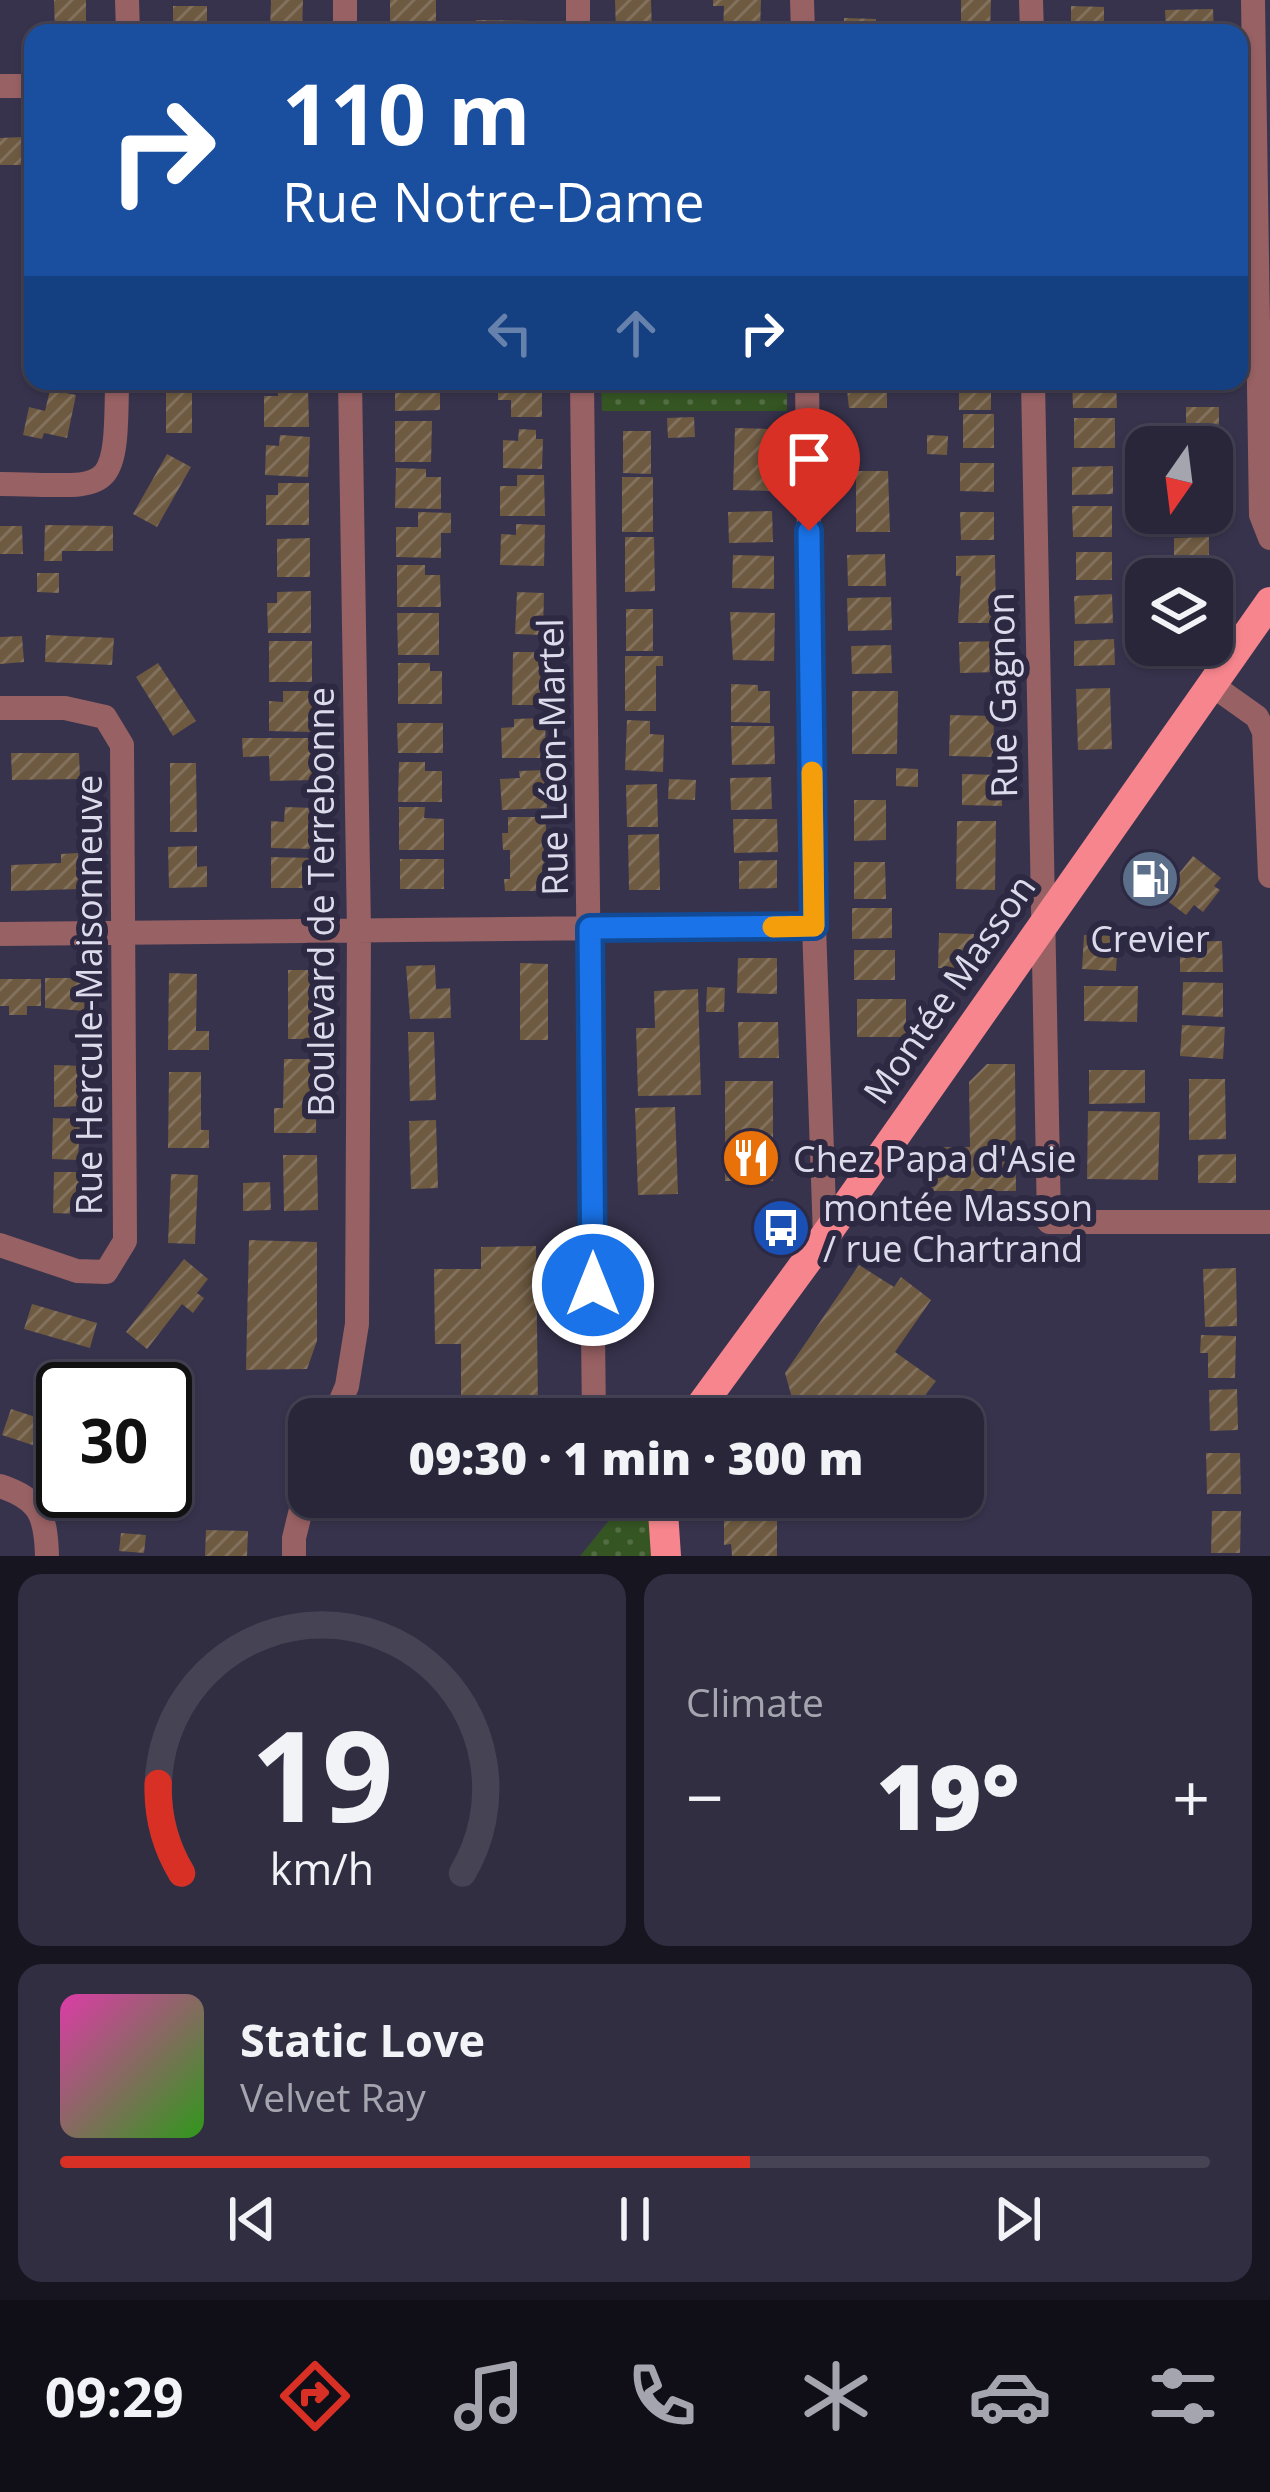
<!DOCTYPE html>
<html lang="en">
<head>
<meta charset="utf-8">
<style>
  :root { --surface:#29263a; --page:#312e42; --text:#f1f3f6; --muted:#a5a5af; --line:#454354; --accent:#d93025 }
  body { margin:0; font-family:"Open Sans",sans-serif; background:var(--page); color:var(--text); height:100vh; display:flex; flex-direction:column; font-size:45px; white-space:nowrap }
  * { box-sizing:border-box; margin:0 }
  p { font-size:39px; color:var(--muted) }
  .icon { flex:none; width:66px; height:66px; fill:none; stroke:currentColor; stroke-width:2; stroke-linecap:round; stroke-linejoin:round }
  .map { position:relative; height:1556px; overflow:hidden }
  .panel { display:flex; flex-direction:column; gap:18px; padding:18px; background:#171520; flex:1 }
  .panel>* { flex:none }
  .top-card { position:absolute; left:24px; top:24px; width:1224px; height:366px; border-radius:24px; box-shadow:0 3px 9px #0004,0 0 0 3px var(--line); background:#1a4fa0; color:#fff; overflow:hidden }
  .needle { width:78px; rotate:194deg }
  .controls { position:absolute; left:1125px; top:426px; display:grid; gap:24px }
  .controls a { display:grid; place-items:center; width:108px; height:108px; border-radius:24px; background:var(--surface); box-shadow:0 3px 9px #0004,0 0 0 3px var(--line); font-size:60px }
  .speed { position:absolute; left:36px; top:1362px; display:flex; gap:24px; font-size:60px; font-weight:700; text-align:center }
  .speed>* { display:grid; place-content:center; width:156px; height:156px; border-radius:50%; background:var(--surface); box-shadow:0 3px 9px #0004,0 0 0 3px var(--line); line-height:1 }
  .speed .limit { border:6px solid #111; border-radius:18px; background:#fff; color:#111 }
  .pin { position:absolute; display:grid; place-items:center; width:102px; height:102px; color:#fff; margin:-123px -51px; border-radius:50% 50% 50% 0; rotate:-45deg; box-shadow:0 0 12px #0007 }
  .pin .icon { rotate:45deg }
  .me { position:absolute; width:132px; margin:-66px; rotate:0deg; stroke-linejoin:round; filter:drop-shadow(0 0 9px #0008) }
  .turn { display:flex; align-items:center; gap:42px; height:252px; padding:0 60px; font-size:54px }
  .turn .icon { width:156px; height:156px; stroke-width:2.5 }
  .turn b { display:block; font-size:84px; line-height:102px }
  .lanes { display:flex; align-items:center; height:114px; padding:0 60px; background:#0003; justify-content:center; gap:60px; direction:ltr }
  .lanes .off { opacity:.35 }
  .big { font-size:90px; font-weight:800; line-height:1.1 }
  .panel .widget { flex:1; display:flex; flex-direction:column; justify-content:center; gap:18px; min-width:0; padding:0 42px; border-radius:24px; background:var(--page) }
  .panel .dial { align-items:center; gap:0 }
  .dial svg { height:312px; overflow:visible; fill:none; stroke:var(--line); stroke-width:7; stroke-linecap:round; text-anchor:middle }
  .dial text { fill:var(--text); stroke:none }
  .song { display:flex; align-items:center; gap:36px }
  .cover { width:144px; height:144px; border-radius:18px; background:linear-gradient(135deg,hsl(320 70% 55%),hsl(110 70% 35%)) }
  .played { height:12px; border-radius:6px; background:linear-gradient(90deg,var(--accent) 60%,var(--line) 60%) }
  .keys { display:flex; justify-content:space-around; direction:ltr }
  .heat { display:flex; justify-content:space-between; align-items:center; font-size:66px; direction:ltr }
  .panel .tiles { flex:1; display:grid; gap:18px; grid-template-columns:1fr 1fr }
  .widget:last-child { grid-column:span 2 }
  .trip { position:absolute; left:288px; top:1398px; width:696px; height:120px; border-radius:24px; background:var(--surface); box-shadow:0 3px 9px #0004,0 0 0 3px var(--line); font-weight:800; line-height:120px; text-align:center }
  .dock { display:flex; height:192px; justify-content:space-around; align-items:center; background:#100f17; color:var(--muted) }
  .dock .icon { width:84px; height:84px }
  .dock .active { color:var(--accent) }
  .dock b { font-size:54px; color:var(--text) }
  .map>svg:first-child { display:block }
  .park { fill:url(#park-dots) }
  .building { fill:url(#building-hatch) }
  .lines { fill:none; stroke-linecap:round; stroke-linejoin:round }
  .street { stroke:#986163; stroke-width:24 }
  .primary { stroke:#f6858d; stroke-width:30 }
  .route-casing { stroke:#114b97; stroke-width:30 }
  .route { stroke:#1a73e8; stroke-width:21 }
  .slow { stroke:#f59e0b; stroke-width:21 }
  .labels { text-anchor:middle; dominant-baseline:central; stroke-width:12; stroke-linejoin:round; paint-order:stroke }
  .street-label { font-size:36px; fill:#dcdbec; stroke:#2d2942 }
  .poi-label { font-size:36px; fill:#dcdbec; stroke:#2d2942; text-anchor:start }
</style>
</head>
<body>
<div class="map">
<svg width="1270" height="1556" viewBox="0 0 1270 1556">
  <defs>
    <pattern id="park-dots" width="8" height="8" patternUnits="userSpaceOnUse" patternTransform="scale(3)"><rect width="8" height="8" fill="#355523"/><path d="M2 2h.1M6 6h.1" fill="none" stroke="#526d43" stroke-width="1.8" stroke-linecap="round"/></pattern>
    <pattern id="building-hatch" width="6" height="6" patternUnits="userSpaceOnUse" patternTransform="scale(3)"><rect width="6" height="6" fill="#6e5a41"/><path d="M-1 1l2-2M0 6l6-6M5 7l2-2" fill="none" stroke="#82715d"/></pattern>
  </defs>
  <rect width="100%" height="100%" fill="#37334d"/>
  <path class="park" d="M601,381H787V411H602Z
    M628,1497H662L666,1556H580Z"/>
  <path class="building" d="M54,0H86V33H55Z
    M271,0H303L302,33H270Z
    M390,0H436V33H390Z
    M615,0H651L652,33H616Z
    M713,0H761L760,33H723L724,6H713Z
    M961,0H991L990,33H929V27H961Z
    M173,6H207V33H173Z
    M1071,6L1104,7V33H1071Z
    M1213,9L1214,33H1173V29H1166L1165,10Z
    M844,18L876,19V33H844Z
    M476,20L532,21V33H476Z
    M22,137L23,165H0V138Z
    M166,381H192V433H166Z
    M395,381H440V410L395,411Z
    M498,381H542V417H511V400H498Z
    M846,381H887V408H849Z
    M959,381H991V410H959Z
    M1072,381H1116L1117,408H1073Z
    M278,386H308L309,427H264V396H278Z
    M50,390L76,395L67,438L44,433L42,439L23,435L29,407L45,411Z
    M1186,407H1219V437L1186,438Z
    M963,414H994V448H963Z
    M694,417L695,437L668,438L667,418Z
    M1074,418H1115V448H1074Z
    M395,421H432L431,462H395Z
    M735,428L771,429L770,491L733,490Z
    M519,429L536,430V439H543L542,469L503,468V440L518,441Z
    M623,431H651V474L623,473Z
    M280,435L310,437L308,477L265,475L266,445L279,446Z
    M927,435L948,436L947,455L927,454Z
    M167,454L191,467L157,527L133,514Z
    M1212,461H1217V485H1222L1221,513H1212Z
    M960,463H994V492L960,491Z
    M1113,466V494L1072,495V467Z
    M396,468L426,469V477H441V509L395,508Z
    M856,471H888L890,532H856Z
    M517,475H544L545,516H500V486H517Z
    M622,477H653V532H622Z
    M278,483H309V525H266V495H278Z
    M1072,506H1112V537H1073Z
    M772,511L773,542L729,543L728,512Z
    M418,512L451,513V533H441V558L396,557V527H418Z
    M960,512H994V540H961Z
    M516,524L545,525L544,566L500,565L501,534L516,535Z
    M45,525L113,526V551H62V561H44Z
    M0,526H22L23,554H0Z
    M625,537H654L655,591L625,592Z
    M1209,537V579H1174V538Z
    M310,538V577H277V539Z
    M1076,552H1112V580H1076Z
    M885,554L886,586H848L847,555Z
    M733,555L774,556V589L732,588Z
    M995,555L996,623H958L961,576H956V556Z
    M397,565H425V575H440L441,607H397Z
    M37,573H59V593L37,592Z
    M311,591V633H268L267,603H277V592Z
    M517,592L544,593L543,635L515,634Z
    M1112,594L1113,623L1075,624L1074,596Z
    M891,597L892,630L848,631L847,598Z
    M626,609H653V651H626Z
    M730,612L775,613L774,661L733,660Z
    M397,613H439V655H398Z
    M46,635L114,638L112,665L45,662Z
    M22,636L24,662L0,664V637Z
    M1114,639L1115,665L1074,666V641Z
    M269,641H312V682H269Z
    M999,641V672L960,673L959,642Z
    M891,645L892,673L852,674L851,646Z
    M513,652H544V705H512Z
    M625,656H663V666H656V711H625Z
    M158,663L196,721L173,736L136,677Z
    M398,663H430V671H442V704H398Z
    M731,684L758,685V691H770V723L731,722Z
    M1110,688L1112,749L1078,750L1076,689Z
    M283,691H313L312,732L269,731V701L283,702Z
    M852,691H898L897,754H852Z
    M950,715L994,716L993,757L949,756Z
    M545,718L546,758H502L501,728L514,727V719Z
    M627,720L650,721V734L664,735L663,772L625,770Z
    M397,723H443V753H398Z
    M731,726H774L775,764L732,765Z
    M242,738H313V780L270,781L269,756L243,757Z
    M11,753H79L80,779L12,780Z
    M399,762H425V771H442V802H398Z
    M170,763H196L197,832H170Z
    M896,768L918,769V787L896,786Z
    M545,770L547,808L502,810L500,779L520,778L519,771Z
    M962,774L1002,775V806L962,805Z
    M771,777L772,809L731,810L730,778Z
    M669,779L696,780L695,800L668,799Z
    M657,784L658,827H627L626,785Z
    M854,800H886V840L854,841Z
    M285,807L315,808L314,849L271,848V821L284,822Z
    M399,807H425L424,818L444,819V850H399Z
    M508,817H546V891H505L504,879H510V850H503L502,833H508Z
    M733,819H777L778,852L734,853Z
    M957,821H996L995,890L956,889Z
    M659,834L660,890H629L628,835Z
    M197,846V867L207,866V887L169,888L168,847Z
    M1139,852L1160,867L1146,886L1126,872Z
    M78,853L80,889L11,891V865L61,863V854Z
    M1193,856L1221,878L1214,886L1220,890L1203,912L1194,905L1186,915L1161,896Z
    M271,857L315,858V888H271Z
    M400,859H444V889H400Z
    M777,860V888L739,889V861Z
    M854,862H885L886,899H854Z
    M852,908H892V938L852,939Z
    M939,933L974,934L973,969L938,968Z
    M1084,935L1118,936L1116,971L1082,969Z
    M1222,941L1223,972H1180V942Z
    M854,950H895V980H854Z
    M738,958H777V994L737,993Z
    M520,963L548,964V1040H520Z
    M435,965L436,989L450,988L451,1018L410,1019L406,966Z
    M288,970H315L316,1039H288Z
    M169,973L197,974L196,1031H209V1050H168Z
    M45,978H86V1011L45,1008Z
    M0,979H41V1006H27V1015H9V1006H0Z
    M1183,982L1223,983V1017L1182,1015Z
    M1084,986H1138L1137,1022L1084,1021Z
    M707,987L725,988L724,1012H706Z
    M698,989L701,1095L638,1096L636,1028H655L654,991Z
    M857,999H906V1037H857Z
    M738,1022H778L779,1058H739Z
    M1182,1025L1225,1027L1223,1059L1180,1056Z
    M408,1032H434L436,1100L410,1101Z
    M284,1059H317L316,1133H274V1108H283Z
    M987,1064H1015L1016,1191H930V1147H970L969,1082Z
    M54,1065L83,1066V1106L54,1107Z
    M1089,1070H1145V1103L1089,1104Z
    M169,1072H201V1130H209V1148H168Z
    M1189,1079H1225L1226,1139L1189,1140Z
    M725,1081H773V1181H725Z
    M675,1107L678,1194L638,1195L635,1108Z
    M1088,1111L1160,1112L1158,1180L1087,1179Z
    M53,1118L80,1119L78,1160L52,1159Z
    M436,1120L438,1188L411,1189L409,1121Z
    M1236,1154V1183H1198V1155Z
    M283,1155H317L318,1210L284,1211Z
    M54,1172H81V1214L53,1213Z
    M171,1174L198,1175L195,1244L168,1243Z
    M270,1182L271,1210L243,1211V1183Z
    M249,1240L317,1242V1341L307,1369L246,1370Z
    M536,1246L538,1404L461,1405V1344H435L434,1269H481V1247Z
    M184,1259L208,1279L197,1293L204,1298L193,1313L182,1304L147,1349L126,1332Z
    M859,1265L894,1287L901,1277L931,1300L895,1352L936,1381L907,1419H798L785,1373Z
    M1236,1268L1237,1326L1205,1327L1203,1269Z
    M32,1304L97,1323L90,1348L24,1329Z
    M1201,1335L1236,1336L1235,1378H1208V1353H1200Z
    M1237,1389L1238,1430L1210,1431L1209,1390Z
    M11,1409L63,1426V1455L2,1435Z
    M1206,1453H1240L1241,1494H1207Z
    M91,1491H119V1520L91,1521Z
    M1212,1511H1241L1240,1553H1211Z
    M777,1519V1556H732L731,1544L724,1545V1520Z
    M206,1530L248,1531L247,1556H205Z
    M121,1533L146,1535L144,1553L119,1551Z"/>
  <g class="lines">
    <path class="street" d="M127,0L128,33
      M345,0V33
      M578,0V33
      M802,0L803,33
      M1031,0L1032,33
      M1253,0L1261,515L1270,538
      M0,86H33
      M582,381L594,1419
      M807,381L814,926L825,1236
      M1033,381L1049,1222H1270
      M0,484C111,485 116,501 117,381
      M1212,685L1257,717L1264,732L1270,876
      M0,708H65L105,717L122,745L125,1241L106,1272L77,1271L0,1245
      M0,934L814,926
      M333,1419L347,1386L357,1324L359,931L350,381
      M0,1486C40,1499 46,1516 47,1556
      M294,1556V1538L309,1477"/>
    <path class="primary" d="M691,1419L825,1236L1270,602
      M662,1497L666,1556"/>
  </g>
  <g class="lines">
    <g class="route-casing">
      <path id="route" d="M593,1285L590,928L814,926L809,531"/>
    </g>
    <use href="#route" class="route"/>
    <path class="slow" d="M773,927L814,926L812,772"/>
  </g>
  <defs>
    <g id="fuel-disc" transform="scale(3)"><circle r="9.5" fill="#5c6f8a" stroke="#2d2942"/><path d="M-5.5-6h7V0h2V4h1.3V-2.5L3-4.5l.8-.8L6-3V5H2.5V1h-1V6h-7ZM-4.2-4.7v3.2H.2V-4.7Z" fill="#fff"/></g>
    <g id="restaurant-disc" transform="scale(3)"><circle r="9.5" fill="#e8710a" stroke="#2d2942"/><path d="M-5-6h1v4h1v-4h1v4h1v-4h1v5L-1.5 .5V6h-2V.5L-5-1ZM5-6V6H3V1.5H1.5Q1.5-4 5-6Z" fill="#fff"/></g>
    <g id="bus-disc" transform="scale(3)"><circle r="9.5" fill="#1a4fb4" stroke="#2d2942"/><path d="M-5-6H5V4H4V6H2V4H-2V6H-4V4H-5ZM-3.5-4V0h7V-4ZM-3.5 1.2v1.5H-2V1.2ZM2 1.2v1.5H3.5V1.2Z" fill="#fff"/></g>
  </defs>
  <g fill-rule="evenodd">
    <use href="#fuel-disc" x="1150" y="879"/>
    <use href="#restaurant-disc" x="751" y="1158"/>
    <use href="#bus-disc" x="781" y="1228"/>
  </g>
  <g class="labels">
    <g class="street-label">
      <text transform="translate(1002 695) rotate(-91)">Rue Gagnon</text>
      <text transform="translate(552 757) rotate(-91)">Rue Léon-Martel</text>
      <text transform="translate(320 902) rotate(-90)">Boulevard de Terrebonne</text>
      <text transform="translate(949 989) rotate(-55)">Montée Masson</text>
      <text transform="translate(88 995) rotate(-90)">Rue Hercule-Maisonneuve</text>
    </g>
    <g class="poi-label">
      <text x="1150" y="938" text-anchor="middle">Crevier</text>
      <text x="793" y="1158">Chez Papa d'Asie</text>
      <text x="823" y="1207">montée Masson<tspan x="823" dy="41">/ rue Chartrand</tspan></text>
    </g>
  </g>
</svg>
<div class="controls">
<a><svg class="needle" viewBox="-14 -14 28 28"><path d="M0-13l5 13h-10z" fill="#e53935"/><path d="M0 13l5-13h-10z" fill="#a5a5af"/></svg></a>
<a><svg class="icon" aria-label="layers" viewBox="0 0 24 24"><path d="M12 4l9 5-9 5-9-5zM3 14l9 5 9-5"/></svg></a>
</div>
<div class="speed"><div class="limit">30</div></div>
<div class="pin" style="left:809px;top:531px;background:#d93025"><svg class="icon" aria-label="arrive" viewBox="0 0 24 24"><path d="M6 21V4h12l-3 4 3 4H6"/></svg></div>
<svg class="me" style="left:593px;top:1285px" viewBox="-20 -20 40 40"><circle r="17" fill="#1a73e8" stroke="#fff" stroke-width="3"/><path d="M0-11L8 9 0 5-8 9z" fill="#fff"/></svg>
<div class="trip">09:30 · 1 min · 300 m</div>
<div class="top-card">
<div class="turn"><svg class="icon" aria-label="right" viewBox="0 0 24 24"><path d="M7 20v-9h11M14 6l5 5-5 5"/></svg><div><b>110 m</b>Rue Notre-Dame</div></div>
<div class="lanes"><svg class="icon off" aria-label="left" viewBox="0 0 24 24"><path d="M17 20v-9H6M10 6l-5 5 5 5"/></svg><svg class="icon off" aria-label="ahead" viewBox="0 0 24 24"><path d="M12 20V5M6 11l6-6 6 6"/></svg><svg class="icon" aria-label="right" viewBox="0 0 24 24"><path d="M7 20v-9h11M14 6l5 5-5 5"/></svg></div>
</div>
</div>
<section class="panel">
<div class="tiles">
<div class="widget dial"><svg viewBox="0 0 100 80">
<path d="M14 69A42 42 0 1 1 86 69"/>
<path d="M14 69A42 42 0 0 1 8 46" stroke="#d93025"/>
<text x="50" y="56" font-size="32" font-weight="700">19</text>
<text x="50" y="72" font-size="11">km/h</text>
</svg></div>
<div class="widget"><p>Climate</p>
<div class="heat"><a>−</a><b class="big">19°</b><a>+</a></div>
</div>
<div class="widget">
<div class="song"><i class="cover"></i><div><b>Static Love</b><p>Velvet Ray</p></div></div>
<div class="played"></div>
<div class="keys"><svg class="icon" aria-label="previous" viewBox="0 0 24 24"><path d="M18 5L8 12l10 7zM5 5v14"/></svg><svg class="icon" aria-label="pause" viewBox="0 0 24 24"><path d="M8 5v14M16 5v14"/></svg><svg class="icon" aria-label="next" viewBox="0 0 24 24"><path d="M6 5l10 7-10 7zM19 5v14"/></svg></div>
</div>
</div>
</section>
<nav class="dock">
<b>09:29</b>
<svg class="icon active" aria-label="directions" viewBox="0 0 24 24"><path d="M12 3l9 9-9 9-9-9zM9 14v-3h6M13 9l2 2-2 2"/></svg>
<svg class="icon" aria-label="music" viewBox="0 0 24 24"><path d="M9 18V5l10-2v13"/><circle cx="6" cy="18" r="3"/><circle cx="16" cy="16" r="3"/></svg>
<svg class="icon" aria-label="phone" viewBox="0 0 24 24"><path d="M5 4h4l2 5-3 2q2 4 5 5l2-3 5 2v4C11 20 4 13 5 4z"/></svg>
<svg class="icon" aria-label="climate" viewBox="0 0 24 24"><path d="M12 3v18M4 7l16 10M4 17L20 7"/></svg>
<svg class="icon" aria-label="car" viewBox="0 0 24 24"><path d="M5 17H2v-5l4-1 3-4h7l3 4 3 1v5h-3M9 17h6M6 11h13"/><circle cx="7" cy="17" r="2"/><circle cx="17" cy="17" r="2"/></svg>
<svg class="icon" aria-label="filters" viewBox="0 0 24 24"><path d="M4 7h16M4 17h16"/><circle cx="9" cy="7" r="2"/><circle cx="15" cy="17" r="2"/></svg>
</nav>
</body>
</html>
